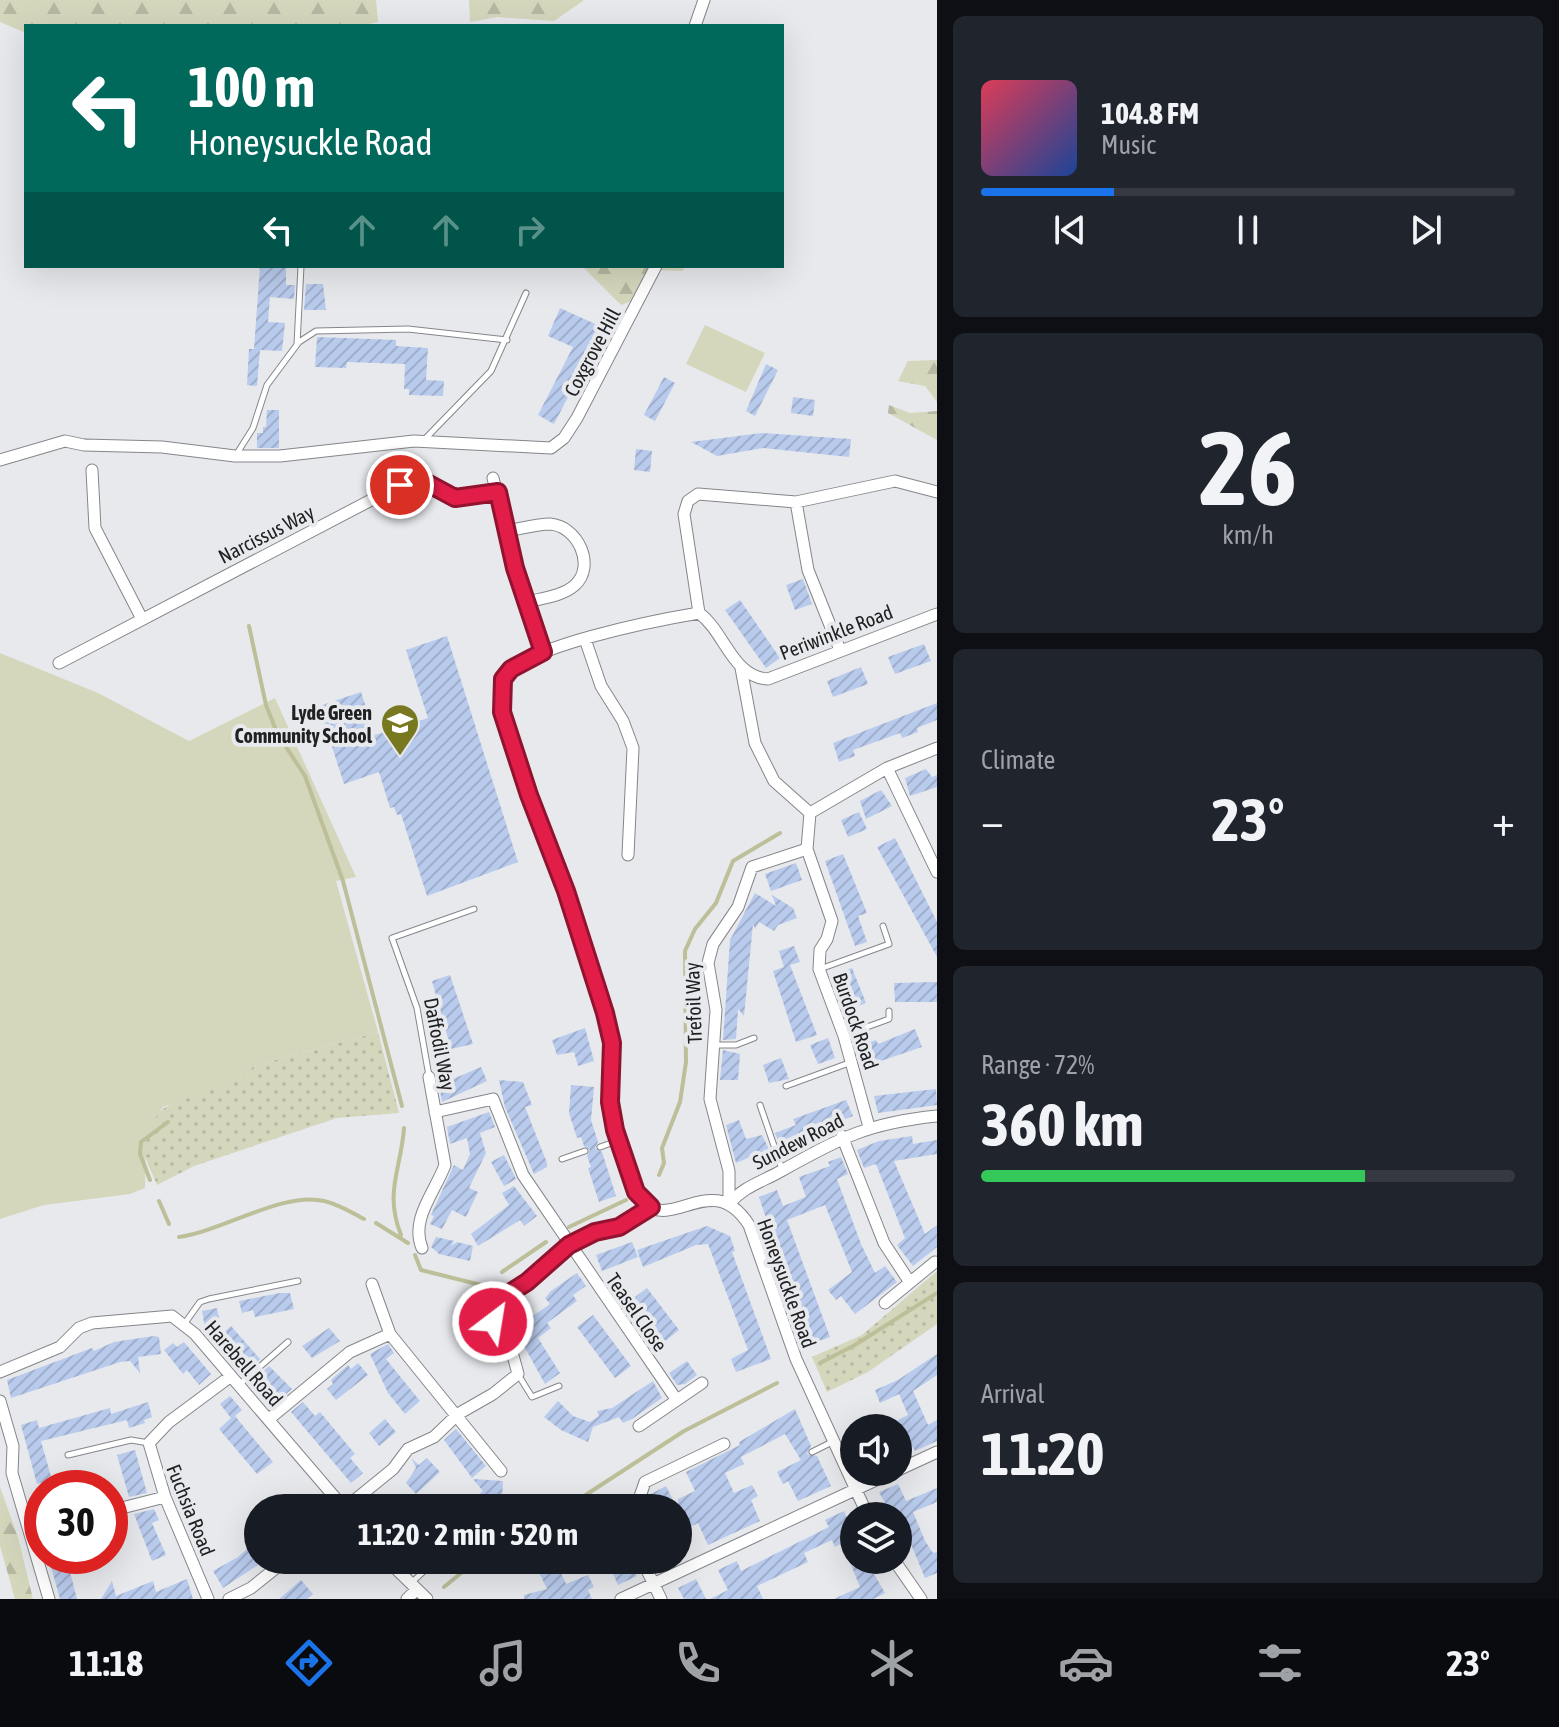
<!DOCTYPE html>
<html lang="en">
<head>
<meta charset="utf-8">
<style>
  :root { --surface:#171b24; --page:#20242c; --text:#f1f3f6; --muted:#9ea1a6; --line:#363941; --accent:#1a73e8 }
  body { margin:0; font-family:"Asap Condensed",sans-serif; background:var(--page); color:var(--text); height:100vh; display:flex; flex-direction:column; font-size:30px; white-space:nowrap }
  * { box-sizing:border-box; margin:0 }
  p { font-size:26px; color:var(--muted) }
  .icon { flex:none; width:44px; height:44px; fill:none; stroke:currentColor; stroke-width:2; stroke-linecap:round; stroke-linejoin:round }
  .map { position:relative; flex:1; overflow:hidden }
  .drawer { display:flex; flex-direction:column; gap:16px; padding:16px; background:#0d0f14; width:622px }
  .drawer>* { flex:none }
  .hud { position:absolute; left:24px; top:24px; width:760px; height:244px; border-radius:0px; box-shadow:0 8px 32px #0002; background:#00695c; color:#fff; overflow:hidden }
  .buttons { position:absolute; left:840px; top:1414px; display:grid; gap:16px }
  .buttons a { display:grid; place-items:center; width:72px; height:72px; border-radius:50%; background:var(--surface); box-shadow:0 8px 32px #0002; font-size:40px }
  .speed { position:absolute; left:24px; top:1470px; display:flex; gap:16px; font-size:40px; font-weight:700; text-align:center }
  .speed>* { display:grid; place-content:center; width:104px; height:104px; border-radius:50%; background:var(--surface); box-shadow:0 8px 32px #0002; line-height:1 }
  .speed .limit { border:12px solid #d22; background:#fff; color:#111 }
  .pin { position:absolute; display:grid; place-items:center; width:68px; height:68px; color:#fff; margin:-34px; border:4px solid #fff; border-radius:50%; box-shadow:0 2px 8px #0007 }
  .me { position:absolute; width:88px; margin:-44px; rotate:31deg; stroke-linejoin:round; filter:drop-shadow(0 0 6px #0008) }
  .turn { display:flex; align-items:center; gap:28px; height:168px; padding:0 32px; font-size:36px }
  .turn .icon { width:104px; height:104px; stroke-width:2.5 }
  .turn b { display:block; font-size:56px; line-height:68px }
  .lanes { display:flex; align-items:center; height:76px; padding:0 32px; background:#0003; justify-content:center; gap:40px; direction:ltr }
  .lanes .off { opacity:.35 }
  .big { font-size:60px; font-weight:700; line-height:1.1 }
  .drawer .card { flex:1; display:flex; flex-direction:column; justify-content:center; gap:12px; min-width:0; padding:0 28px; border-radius:12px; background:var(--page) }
  .drawer .dial { align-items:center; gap:0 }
  .dial b { font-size:104px; line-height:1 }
  .song { display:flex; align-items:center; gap:24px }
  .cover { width:96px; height:96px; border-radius:12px; background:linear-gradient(135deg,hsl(350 70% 55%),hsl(220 70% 35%)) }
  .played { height:8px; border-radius:4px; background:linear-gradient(90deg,var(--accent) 25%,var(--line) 25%) }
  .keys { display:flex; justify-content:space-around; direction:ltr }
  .heat { display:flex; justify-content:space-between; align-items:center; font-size:44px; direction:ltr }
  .charge { height:12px; border-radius:6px; background:linear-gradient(90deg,#34c759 72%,var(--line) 0) }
  .trip { position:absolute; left:244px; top:1494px; width:448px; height:80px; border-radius:40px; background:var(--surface); box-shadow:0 8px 32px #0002; font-weight:700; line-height:80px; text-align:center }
  .dock { display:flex; height:128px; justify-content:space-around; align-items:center; background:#090b0e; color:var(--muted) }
  .dock .icon { width:56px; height:56px }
  .dock .active { color:var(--accent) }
  .dock b { font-size:36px; color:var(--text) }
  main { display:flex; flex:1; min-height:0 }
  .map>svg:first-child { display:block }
  .green { fill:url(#green-dots) }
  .forest { fill:url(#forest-firs) }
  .pitch { fill:#d5d7bd }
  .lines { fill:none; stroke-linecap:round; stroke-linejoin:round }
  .stream { stroke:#bdbf99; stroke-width:4 }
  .building { fill:url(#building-hatch) }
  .service-casing { stroke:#84868a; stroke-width:7 }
  .minor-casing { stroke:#84868a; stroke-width:13 }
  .service { stroke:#fff; stroke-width:5 }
  .minor { stroke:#fff; stroke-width:11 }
  .route-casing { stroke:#92132f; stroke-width:20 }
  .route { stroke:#e11d48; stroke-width:14 }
  .labels { text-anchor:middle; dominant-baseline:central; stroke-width:8; stroke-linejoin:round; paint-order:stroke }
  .street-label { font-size:20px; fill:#202122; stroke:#e7e9ed }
  .poi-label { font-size:20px; font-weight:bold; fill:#202122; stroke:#e7e9ed; text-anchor:end }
</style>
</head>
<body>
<main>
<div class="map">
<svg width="937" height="1599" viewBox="0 0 937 1599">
  <defs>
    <pattern id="green-dots" width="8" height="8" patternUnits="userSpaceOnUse" patternTransform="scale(2)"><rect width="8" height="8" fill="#d5d7bd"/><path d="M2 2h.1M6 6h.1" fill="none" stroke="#b7b8a2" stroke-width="1.8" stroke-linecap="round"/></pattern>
    <pattern id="forest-firs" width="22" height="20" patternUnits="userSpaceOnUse" patternTransform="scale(2)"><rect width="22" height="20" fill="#d5d7bd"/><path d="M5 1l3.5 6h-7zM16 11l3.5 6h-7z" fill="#b7b8a2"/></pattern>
    <pattern id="building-hatch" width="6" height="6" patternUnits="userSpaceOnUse" patternTransform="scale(2)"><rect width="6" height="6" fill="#b9cbed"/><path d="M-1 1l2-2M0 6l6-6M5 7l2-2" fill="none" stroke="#9faecb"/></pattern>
  </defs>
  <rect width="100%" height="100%" fill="#e7e9ed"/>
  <path class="green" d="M378,1032L399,1113L337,1118L194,1166L157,1185C153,1174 145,1161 144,1150C138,1100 213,1088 247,1076L253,1066Z
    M937,1271V1324L868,1372L827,1392L812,1357L862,1335Z"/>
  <path class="forest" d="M0,0H376L378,22L360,26H26V33L0,22Z
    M469,0H583V1L554,21L497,17L470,22Z
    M582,266H684L683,271L649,270L638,299L621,305Z
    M937,360V402L925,386L898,381L908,361Z
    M889,405L910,413L937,411V440L888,413Z
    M0,1487L18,1537L33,1599H15L0,1546Z"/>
  <path class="pitch" d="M705,325L765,353L746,392L686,364Z
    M0,653L98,693L189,741L275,698L356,877L336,881L378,1032L253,1066L248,1076L163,1107L146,1132L145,1188L130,1194L44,1205L0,1219Z"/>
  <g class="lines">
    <path class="stream" d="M249,626L266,705L277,733L305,776L343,881L402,1106
      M659,1175L664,1163L662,1148L680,1102L686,1062L685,951L695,929L716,903L733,861L780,833
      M150,1180L140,1154L141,1142L168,1122
      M159,1201L169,1224
      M376,1223L408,1243
      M569,1227L626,1200
      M401,1235C384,1192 401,1170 404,1128
      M179,1237C223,1231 283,1191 324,1201C338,1204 351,1212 364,1219
      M415,1255L421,1270L485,1286
      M502,1272L546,1242
      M820,1363L855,1345L937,1293
      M543,1508L549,1503L564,1504L581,1498L684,1431L777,1383
      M444,1587L477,1560"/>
  </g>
  <path class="building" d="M260,266H286V285H295L294,299L270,297L268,322L285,323L282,351L260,350L257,386L247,385L249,349H254Z
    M306,284H323L326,310H304Z
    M560,308L604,328L554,424L538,415L573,347L548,336Z
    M317,337L396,340V346L428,348L426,380L444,381L443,396L409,395V389H404L405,364L347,362L346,368L315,367Z
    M766,364L778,370L755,416L746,411Z
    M664,377L675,383L655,421L644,415Z
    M793,397L815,400L813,416L791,413Z
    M267,410H279V448H257V433H263V427H266Z
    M762,433L851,439L849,457L763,448L717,456L691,442Z
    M636,449L652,451L650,472L634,470Z
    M803,579L812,604L795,610L786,585Z
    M740,600L780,658L766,668L725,610Z
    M822,631L828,646L802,655L796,641Z
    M447,636L518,862L427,896L401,814L397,815L394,807L390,808L379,772L344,784L319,706L361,692L375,735L428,718L406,650Z
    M924,644L931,661L895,674L888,657Z
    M861,667L868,684L833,697L827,681Z
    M937,703V720L917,728L918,732L902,738L900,733L853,750L855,756L839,762L833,743Z
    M926,769L932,777L937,775V787L910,796L905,778Z
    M881,790L892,806L866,819L860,801Z
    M859,812L867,829L848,837L841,820Z
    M895,838L937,922V957L877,847Z
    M843,854L867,913L858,916L867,942L855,946L825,861Z
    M796,863L802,880L771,891L765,874Z
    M755,893L776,906L772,895L793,908L797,918L778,925L774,931L759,922L755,929L753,924L744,1016L738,1009L736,1039L723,1040L730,940Z
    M794,946L800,962L790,965L817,1035L796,1042L773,971L784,967L779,951Z
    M852,968L866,1003L849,1010L835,974Z
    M450,975L473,1044L451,1049L432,981Z
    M937,982V1002H895L894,983Z
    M585,1028L594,1061L578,1066L574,1052L557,1055L552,1040Z
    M915,1029L922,1047L866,1066L859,1046L876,1040L878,1044Z
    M828,1038L835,1058L818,1064L810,1045Z
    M723,1050L740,1054L738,1080H720Z
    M781,1058L789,1079L769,1083L763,1065Z
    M481,1067L487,1081L442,1102L439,1085Z
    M499,1080L523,1082L532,1105L525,1107L547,1163V1167L534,1174L505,1107Z
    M571,1085L594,1087L591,1120L598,1142L595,1148L602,1152L616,1196L599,1202L588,1168L591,1167L587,1156L590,1150L584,1146L581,1137L577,1138L569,1113Z
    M936,1089L937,1105L878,1113L874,1096Z
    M846,1100L853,1116L780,1146L775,1133L796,1125L793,1119Z
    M489,1112L495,1127L480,1133L486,1153L469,1188L478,1192L466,1217L452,1210L442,1229L430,1224L434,1216L431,1215L454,1165L463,1170L470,1154L467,1138L450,1144L447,1127Z
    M739,1120L746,1139L762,1135L769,1149L736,1163L726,1125Z
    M912,1136L913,1144L937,1140V1154L894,1161L925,1234L937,1225V1247L913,1266L897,1245L905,1238L876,1164L864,1168L857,1150L879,1141Z
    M504,1155L516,1179L504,1186L491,1162Z
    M841,1157L848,1174L837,1179L861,1244L875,1273L885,1266L897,1282L855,1314L841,1296L836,1300L828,1290L852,1272L825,1205L787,1220L830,1337L811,1344L794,1302L759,1197L777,1190L783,1206L806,1197L799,1177L830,1166L828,1162Z
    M514,1186L537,1216L524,1226L520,1220L478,1246L471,1234L509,1205L502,1193Z
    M707,1226L730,1236L735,1251L732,1252L771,1359L736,1372L731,1359L748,1350L708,1244L696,1245L643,1267L637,1250Z
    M436,1237L454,1241L451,1246L457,1242L473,1246L470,1261L439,1254L431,1247Z
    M632,1242L638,1257L602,1271L596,1255Z
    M577,1273L586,1286L573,1295L577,1301L547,1323L551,1328L538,1338L560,1373L545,1384L509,1319L521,1311L527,1320L550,1304L545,1298L551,1291Z
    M647,1288L679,1330L663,1343L631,1300Z
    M280,1293H290L294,1309L255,1317L253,1310L242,1313L239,1301Z
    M217,1308L222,1334L231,1326L260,1359L248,1370L205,1328L202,1311Z
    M593,1315L631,1366L615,1378L577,1327Z
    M329,1328L340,1341L312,1358L302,1346Z
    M154,1336L159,1337L161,1354L138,1357L140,1373L130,1361L120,1362L11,1398L7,1380L92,1348L94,1351L114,1342Z
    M184,1342L211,1374L199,1385L187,1370L183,1374L164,1350L173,1343L177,1347Z
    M388,1344L394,1353L386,1359L420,1401L405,1414L388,1393L370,1354Z
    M937,1354V1375L913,1391L928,1425L937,1420V1441L915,1451L913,1447L898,1454V1420L908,1415L899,1394L880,1403L875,1390L898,1380Z
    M687,1361L697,1375L685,1384L677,1385L669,1373Z
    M358,1363L368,1375L336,1400L327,1389L333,1384L331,1380L348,1365L351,1369Z
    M269,1366L292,1389L280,1399L269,1386L264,1389L255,1378Z
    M653,1381L662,1398L632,1419L623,1423L619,1417L593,1427L588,1442L561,1430L544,1417L558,1401L573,1416L590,1422L599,1416L597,1411L612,1408Z
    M230,1396L242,1410L235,1416L273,1462L257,1474L219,1429L231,1418L220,1404Z
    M148,1402L152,1417L144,1420L145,1423L129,1428L127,1420L41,1441L52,1480L37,1484L21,1425L37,1420L39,1428L110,1408L111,1414Z
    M303,1402L315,1416L320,1412L355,1454L350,1458L363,1473L351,1483L291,1412Z
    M795,1409L811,1446L807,1454L817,1456L831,1486L798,1501L788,1481L783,1484L777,1472L801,1460L785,1434L741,1457L744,1464L725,1473L734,1493L752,1485L758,1496L751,1500L760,1521L708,1545L698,1523L678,1533V1499L695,1491L686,1472L740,1445L739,1442Z
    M385,1419L396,1432L379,1446L369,1433Z
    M456,1429L486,1466L472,1478L444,1440Z
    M135,1450L147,1493L129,1497L117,1455Z
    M427,1458L440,1472L416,1494L406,1483L416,1468L412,1459L419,1465Z
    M473,1479L503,1481L502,1500L476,1497L483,1491Z
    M898,1484L906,1501L937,1488V1502L913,1512L925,1541L933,1553L937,1552V1573L925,1578L905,1530L898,1533V1516H892L879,1492Z
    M666,1486L674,1502L659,1508L649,1495Z
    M154,1509L159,1520L152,1523L166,1555L152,1561L134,1514Z
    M844,1511L854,1534V1560H866L885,1593L873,1599H834L860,1587L842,1543L835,1547L832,1540L804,1553L808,1562L757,1586L763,1599H710L728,1590L718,1570L737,1561L741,1571L829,1527L825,1520Z
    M258,1539V1565L223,1588L213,1571L238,1557Z
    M48,1556H66L77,1599H60Z
    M533,1560H555L566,1584L588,1575L594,1587L588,1590L592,1599H524V1595L547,1589Z
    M619,1560H627L637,1576L618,1585L609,1565Z
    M187,1579L193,1599H101L112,1581L116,1596L153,1581L156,1592Z
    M696,1579L706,1599H684L678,1588Z
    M301,1580L313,1594L307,1599H279Z"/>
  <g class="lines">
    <g class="service-casing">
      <path id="service" d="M297,344L301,266
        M423,441L491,371L526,293
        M236,455L253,428L267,385L299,342L316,331L408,329L507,340
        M820,969L889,944L883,926
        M845,1035L889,1019V1011
        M714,1045H736L754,1038
        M429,1076L417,1008L392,938L474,909
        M786,1086L849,1063
        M760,1105L782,1169
        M600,1147L617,1141
        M562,1159L585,1151
        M185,1323L200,1302L209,1299L298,1281
        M519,1376L532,1397L559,1386
        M240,1384L288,1342
        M812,1452L832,1442
        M68,1455L131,1440L149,1443
        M410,1584L436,1560"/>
    </g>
    <g class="minor-casing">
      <path id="minor" d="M695,26L704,0
        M0,460L65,441L84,445L162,447L235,456H280L414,441L551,448L564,438L577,418L656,266
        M92,470L95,528L142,619
        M493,478L515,568L543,652
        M796,502L808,570L840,650
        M507,531C521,529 536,524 550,524C578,526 596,566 575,585C563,596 543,598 528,602
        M699,613L684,514L688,501L698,494L796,502L895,481L937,492
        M585,639L601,686L623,721L633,748L628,855
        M59,663L400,485L429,484L455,498L498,492
        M741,668L755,743L774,781L810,813
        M887,768L937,872
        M810,813L807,849L832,921L827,939L820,950L819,969L844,1036L869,1127
        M810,813L887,768L937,748
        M435,1112L493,1099L523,1175L676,1399
        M842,1136L884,1243L909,1281
        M729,1204V1171L710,1099L716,1010L708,963L713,944L738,907L752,867L807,849
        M729,1204C744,1186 762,1182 781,1171C840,1138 868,1123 937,1116
        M422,1248C410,1219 435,1192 445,1165L429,1077
        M372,1284L390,1334L501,1471
        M885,1303L935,1262
        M0,1372L60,1347L79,1328L92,1323L172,1316L195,1334L344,1508
        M0,1401L13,1446L12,1473L49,1599
        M269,1419L350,1352L390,1334
        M639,1426L702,1383
        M898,1470L937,1452
        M345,1508L393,1469L408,1449L434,1437L458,1414L493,1394L518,1374L512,1352L493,1322L491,1311L497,1301L527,1282L575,1242L595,1232L619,1227L651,1207
        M636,1508L645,1482L724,1444
        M110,1511L165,1497
        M868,1516L796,1359L749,1225C712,1168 674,1232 642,1202C634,1193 631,1179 628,1169C621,1147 612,1127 611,1104C610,1084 615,1064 612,1044C609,1020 599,997 592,974C583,945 576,916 565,887C551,849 490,715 502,680C515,647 663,619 699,613C725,632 732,677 768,679L937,614
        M29,1531L42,1528
        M387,1560L427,1599
        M642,1560L661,1599
        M894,1560L921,1599
        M208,1599L165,1497L149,1443L169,1422L231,1376
        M229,1599L251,1588L286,1560
        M407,1599L416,1590
        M621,1599L893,1472"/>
    </g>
    <use href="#service" class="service"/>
    <use href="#minor" class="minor"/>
  </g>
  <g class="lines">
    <g class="route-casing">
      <path id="route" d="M400,485L429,484L455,498L498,492L515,568L543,652L511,669L503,679L502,712L529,795L566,891L605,1013L612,1043L610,1102L615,1130L636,1192L651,1207L619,1227L595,1232L569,1245L527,1282L497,1301L491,1311L493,1322"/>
    </g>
    <use href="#route" class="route"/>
  </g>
  <defs>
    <g id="school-pin" transform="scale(2)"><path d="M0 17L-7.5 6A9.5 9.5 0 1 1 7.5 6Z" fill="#777820" stroke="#e7e9ed"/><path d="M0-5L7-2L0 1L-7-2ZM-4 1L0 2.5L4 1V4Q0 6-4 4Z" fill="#fff"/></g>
  </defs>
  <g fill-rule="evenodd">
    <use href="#school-pin" x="400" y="723"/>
  </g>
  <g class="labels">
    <g class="street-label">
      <text transform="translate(592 352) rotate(-62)">Coxgrove Hill</text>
      <text transform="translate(266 534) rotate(-27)">Narcissus Way</text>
      <text transform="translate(836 632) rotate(-21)">Periwinkle Road</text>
      <text transform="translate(693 1003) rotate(-92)">Trefoil Way</text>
      <text transform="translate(856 1021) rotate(71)">Burdock Road</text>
      <text transform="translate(440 1044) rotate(79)">Daffodil Way</text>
      <text transform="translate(798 1141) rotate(-27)">Sundew Road</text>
      <text transform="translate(787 1283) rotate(70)">Honeysuckle Road</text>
      <text transform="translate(637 1312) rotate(55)">Teasel Close</text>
      <text transform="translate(244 1363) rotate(49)">Harebell Road</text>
      <text transform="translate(191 1510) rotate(68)">Fuchsia Road</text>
    </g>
    <g class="poi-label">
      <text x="372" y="712">Lyde Green<tspan x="372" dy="23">Community School</tspan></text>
    </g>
  </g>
</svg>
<div class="buttons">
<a><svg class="icon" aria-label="sound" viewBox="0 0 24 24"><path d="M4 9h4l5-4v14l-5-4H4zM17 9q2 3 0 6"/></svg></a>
<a><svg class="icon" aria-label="layers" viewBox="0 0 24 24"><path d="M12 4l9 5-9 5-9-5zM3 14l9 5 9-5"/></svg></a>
</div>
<div class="speed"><div class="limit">30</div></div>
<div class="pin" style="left:400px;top:485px;background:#d93025"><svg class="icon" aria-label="arrive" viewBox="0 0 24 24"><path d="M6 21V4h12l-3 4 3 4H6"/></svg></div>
<svg class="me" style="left:493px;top:1322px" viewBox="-20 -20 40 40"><circle r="17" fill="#e11d48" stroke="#fff" stroke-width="3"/><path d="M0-11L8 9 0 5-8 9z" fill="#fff"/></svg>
<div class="trip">11:20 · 2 min · 520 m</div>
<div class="hud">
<div class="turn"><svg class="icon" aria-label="left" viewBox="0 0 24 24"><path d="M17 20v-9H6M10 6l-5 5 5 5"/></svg><div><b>100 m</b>Honeysuckle Road</div></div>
<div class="lanes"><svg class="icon" aria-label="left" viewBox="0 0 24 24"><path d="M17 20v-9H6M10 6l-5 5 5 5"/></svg><svg class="icon off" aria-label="ahead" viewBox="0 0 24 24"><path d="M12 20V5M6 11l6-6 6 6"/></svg><svg class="icon off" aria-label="ahead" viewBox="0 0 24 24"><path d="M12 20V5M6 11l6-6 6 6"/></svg><svg class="icon off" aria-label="right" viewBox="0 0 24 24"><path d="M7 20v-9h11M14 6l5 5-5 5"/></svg></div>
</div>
</div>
<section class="drawer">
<div class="card">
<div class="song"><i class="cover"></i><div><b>104.8 FM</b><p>Music</p></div></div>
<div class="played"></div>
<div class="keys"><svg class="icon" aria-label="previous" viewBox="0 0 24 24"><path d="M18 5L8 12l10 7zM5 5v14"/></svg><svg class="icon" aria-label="pause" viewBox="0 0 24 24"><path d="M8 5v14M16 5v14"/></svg><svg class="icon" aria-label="next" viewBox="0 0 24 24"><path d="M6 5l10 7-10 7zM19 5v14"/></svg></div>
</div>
<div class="card dial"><b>26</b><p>km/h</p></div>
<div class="card"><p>Climate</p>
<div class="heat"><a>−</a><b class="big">23°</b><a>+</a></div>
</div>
<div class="card"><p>Range · 72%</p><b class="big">360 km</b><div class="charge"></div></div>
<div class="card"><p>Arrival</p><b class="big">11:20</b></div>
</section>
</main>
<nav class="dock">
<b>11:18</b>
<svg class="icon active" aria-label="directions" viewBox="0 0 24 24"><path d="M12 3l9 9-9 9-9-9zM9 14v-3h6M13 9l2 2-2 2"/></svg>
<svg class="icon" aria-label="music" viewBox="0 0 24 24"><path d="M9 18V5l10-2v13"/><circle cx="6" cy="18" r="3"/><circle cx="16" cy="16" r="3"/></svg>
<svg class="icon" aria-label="phone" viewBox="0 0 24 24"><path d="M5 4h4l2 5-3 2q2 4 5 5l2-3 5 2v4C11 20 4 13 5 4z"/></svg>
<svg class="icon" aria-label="climate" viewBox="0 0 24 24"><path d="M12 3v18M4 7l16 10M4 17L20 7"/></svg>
<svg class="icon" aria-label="car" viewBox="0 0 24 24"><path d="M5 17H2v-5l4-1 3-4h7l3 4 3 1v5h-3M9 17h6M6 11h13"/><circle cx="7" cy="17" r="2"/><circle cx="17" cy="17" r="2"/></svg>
<svg class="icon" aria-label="filters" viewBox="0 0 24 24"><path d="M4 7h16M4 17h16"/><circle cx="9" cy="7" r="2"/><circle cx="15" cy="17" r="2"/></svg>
<b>23°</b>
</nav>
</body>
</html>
